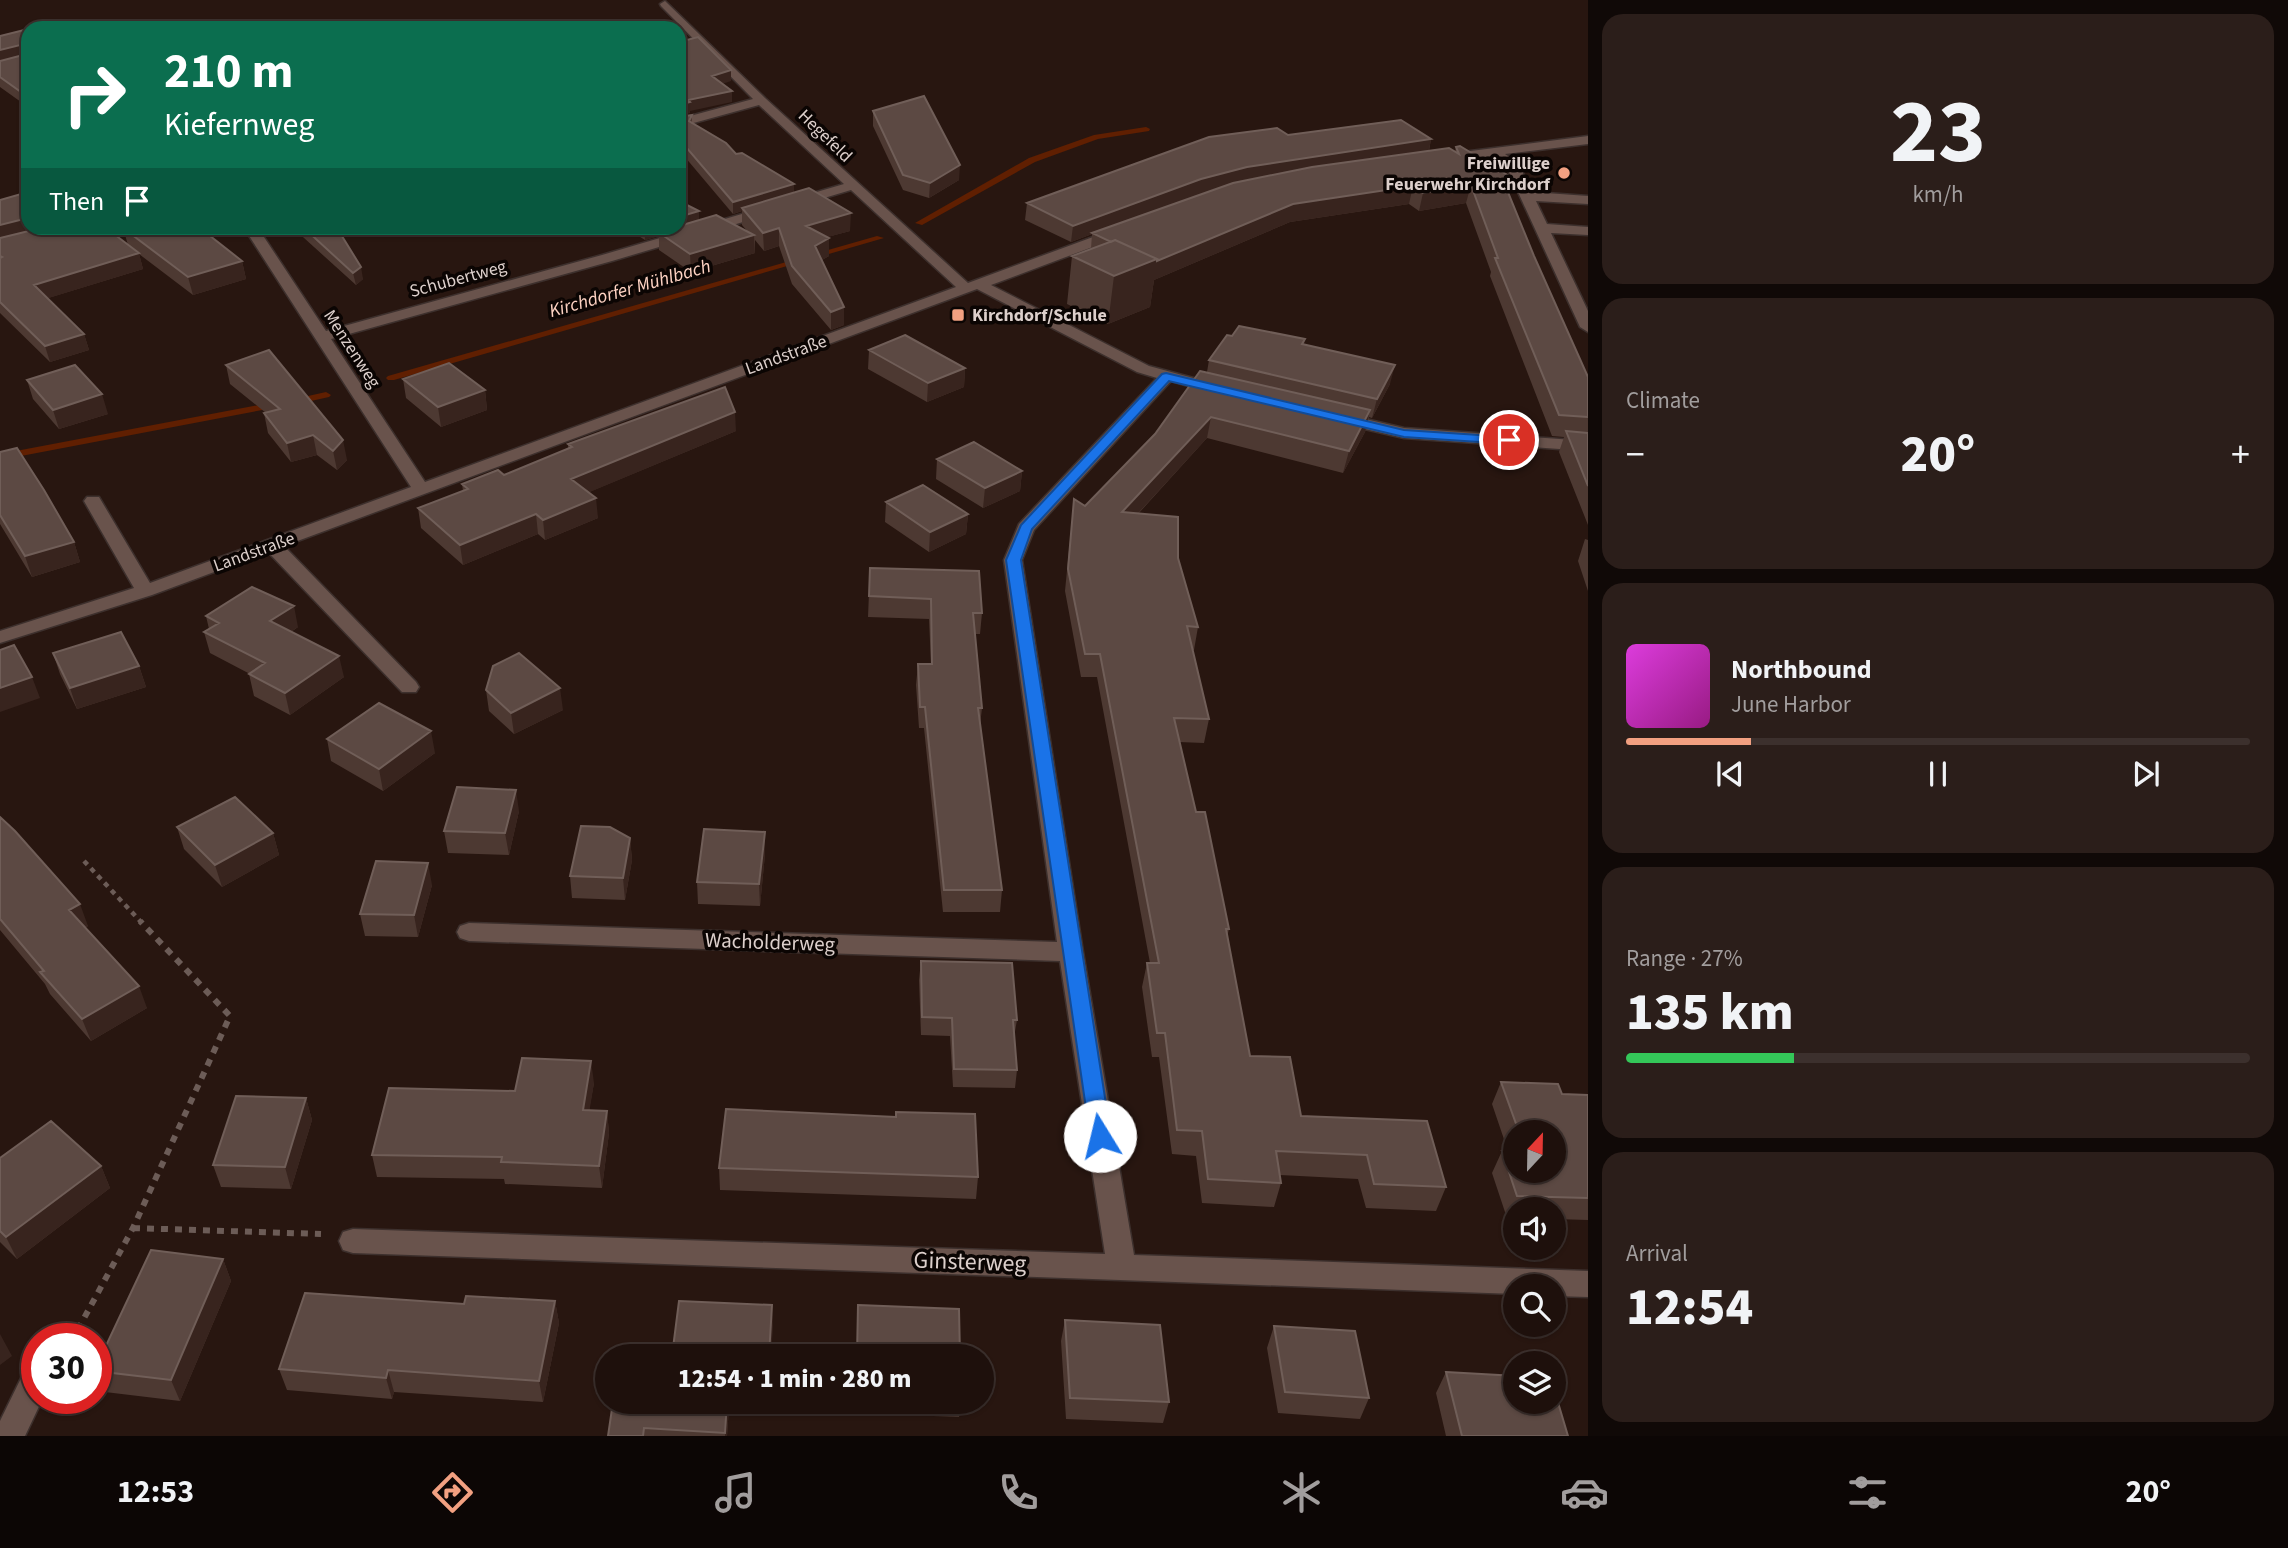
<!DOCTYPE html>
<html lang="en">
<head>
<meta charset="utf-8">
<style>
  :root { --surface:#1e100c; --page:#2b1e1a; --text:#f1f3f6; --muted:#a19d9d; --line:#3c302d; --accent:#f2a081 }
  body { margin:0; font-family:"Source Sans 3",sans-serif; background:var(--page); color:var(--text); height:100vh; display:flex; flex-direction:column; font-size:26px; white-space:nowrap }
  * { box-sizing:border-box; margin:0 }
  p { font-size:23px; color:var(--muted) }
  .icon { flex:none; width:38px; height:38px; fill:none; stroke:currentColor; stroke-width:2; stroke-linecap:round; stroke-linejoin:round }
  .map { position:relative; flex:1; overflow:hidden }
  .details { display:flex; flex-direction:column; gap:14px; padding:14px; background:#100907; width:700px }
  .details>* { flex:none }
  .guide { position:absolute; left:21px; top:21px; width:665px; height:214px; border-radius:21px; box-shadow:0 2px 5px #0004,0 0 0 2px var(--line); background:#0b6e4f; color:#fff; overflow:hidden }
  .needle { width:46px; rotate:22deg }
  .buttons { position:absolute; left:1503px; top:1120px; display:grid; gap:14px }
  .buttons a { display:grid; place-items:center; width:63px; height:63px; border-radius:50%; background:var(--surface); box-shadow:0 2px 5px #0004,0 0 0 2px var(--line); font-size:35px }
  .speed { position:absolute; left:21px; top:1323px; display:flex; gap:14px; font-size:35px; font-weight:700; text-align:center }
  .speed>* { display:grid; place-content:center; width:91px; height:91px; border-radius:50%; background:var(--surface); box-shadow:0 2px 5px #0004,0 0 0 2px var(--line); line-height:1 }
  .speed .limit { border:10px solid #d22; background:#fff; color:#111 }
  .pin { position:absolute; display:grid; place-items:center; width:60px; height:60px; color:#fff; margin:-30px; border:4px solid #fff; border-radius:50%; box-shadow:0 2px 7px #0007 }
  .me { position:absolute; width:77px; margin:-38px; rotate:351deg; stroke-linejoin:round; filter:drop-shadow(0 0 5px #0008) }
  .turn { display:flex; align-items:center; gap:24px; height:147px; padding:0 28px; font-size:32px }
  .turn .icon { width:91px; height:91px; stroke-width:2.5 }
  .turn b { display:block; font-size:49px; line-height:60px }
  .then { display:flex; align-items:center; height:66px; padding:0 28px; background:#0003; gap:14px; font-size:26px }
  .big { font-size:52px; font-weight:800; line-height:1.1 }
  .details .card { flex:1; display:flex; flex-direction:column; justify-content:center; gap:10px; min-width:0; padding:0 24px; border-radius:21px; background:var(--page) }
  .details .dial { align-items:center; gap:0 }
  .dial b { font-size:91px; line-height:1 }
  .song { display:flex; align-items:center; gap:21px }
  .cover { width:84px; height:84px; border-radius:10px; background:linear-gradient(135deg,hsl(300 70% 55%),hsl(310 70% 35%)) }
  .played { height:7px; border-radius:4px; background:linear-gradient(90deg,var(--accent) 20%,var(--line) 20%) }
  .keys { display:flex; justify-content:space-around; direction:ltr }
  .heat { display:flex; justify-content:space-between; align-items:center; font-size:38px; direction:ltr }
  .charge { height:10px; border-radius:5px; background:linear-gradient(90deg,#34c759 27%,var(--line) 0) }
  .trip { position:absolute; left:595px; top:1344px; width:399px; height:70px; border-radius:35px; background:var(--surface); box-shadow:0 2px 5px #0004,0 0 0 2px var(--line); font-weight:800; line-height:70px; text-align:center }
  .tabs { display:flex; height:112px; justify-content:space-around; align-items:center; background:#0c0605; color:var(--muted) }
  .tabs .icon { width:49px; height:49px }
  .tabs .current { color:var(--accent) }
  .tabs b { font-size:32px; color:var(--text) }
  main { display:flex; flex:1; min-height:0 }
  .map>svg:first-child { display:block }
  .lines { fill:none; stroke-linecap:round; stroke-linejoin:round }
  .stream { fill:#601f01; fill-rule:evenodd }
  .minor-casing { stroke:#3d302d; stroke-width:3 }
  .path-far1 { stroke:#6c5c57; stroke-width:4.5; stroke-dasharray:5 5; stroke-linecap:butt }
  .path { stroke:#6c5c57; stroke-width:6; stroke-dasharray:7 7; stroke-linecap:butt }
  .minor { fill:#69534c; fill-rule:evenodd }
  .wall { fill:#4d3932; fill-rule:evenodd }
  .shaded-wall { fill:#38241e }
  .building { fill:#5c4943; stroke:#705e58; stroke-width:2 }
  .route { fill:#1a73e8; stroke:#114b97; stroke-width:2 }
  .poi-dot { fill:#f2a081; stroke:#0b0503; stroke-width:2.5 }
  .labels { text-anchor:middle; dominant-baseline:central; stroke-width:7; stroke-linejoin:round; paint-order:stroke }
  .far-street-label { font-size:18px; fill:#dccfcb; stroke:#0b0503 }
  .far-poi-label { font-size:18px; font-weight:bold; fill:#dccfcb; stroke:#0b0503; text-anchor:end }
  .far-water-label { font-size:19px; font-style:italic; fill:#fed3c3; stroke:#0b0503 }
  .street-label { font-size:21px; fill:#dccfcb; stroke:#0b0503 }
  .near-street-label { font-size:24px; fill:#dccfcb; stroke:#0b0503 }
</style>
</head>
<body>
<main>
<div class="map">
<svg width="1588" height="1436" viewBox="0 0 1588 1436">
  <rect width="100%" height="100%" fill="#281610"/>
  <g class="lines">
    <path class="stream" d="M1146,127L1150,129L1149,131L1098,139L1035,162L922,225L915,223L1029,158L1094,135Z
      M877,236L884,238L394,380H388L386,378L388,376Z
      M326,392L331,395L329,397L293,405L288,402L290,400Z
      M275,402L280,405L278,407L0,460V454Z"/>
    <g class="minor-casing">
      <path id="minor" d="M665,1L765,98L968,283L1112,230H1122V236L991,285L1149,366L1223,386L1225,389L1217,394L1171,381L1034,530L1022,560L1083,952L1134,1255L1588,1271V1297L1554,1296V1286H1516V1294L353,1253L343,1250L339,1241L343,1232L353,1229L1105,1254L1060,961L469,941L460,938L457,932L460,926L469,923L1057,942L1004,560L1019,524L1157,378L1137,372L977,289L284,546L416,682L419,687L416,692H402L268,552L152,595L0,643V631L134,588L84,501L87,497H99L150,583L411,487L244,228H258L326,331L602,255L844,184L759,105L679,127V119L753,99L661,6L660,4ZM851,190L956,287L425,482L331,339L612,261Z
        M1588,136V144L1505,154L1518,163L1532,192L1588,196V204L1536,201L1547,224L1588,227V235L1551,233L1588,311V332L1580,327L1507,168L1491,156L1447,162L1441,158L1447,154Z
        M1340,413L1404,428L1588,441V451L1404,438L1334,422L1332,418Z
        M37,1364V1398H43L25,1436H0V1421L26,1368Z"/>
    </g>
    <path class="path-far1" d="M84,861L142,923"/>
    <path class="path" d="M133,1228L321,1234
      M68,1339L76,1333L133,1228L230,1016L140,921"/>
    <use href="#minor" class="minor"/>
  </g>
  <path class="wall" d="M28,29V107L0,87V36Z
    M873,111L959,180L929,198L903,190L873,126Z
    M692,115V123L736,154L850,231L827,237L829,256L822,260L844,307V325L831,330L792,284L779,246L764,251L755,240V253L691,272L659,250V236L645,240L626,228H679L699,220L748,232L742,225V211L733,214L679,150V117Z
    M1288,135L1431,139L1429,151L1455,152L1456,147L1514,179L1509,195L1534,256L1588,377V525L1559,452L1564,437L1552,436L1490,276L1491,272L1466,203L1419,211L1409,204L1290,222L1154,280L1150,307L1108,324L1067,304L1072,256L1091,249L1092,234L1071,242L1025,220L1027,203Z
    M0,200L28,228L128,245L123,228L242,261L246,279L193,295L139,254L143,269L48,298L84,334L89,350L50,362L0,313Z
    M293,228H337L363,279L356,285Z
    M1232,336L1305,339L1304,344L1390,384L1372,418L1369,417L1365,432L1343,473L1207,438L1138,514L1178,558L1198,627L1194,650H1192L1209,719L1204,743L1179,742L1196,812L1229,929L1227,937L1250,1056L1301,1116L1446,1187L1436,1211L1366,1208L1358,1179L1280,1175L1281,1183L1274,1207L1202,1203L1196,1156L1172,1154L1159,1057H1152L1142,987L1147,963H1150L1097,677H1081L1065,591L1074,499L1085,506L1155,434L1207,372L1209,360Z
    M869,350L965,368L964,387L927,402L868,369Z
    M226,365L347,460L337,470L317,455L291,462L268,433L264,413H266L230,384Z
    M403,379L485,390L487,410L441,427L406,398Z
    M27,380L108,414L59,429L33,399Z
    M736,431L589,492L598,518L545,540L538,534L463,565L421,528L418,508L463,491L462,484L504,475L568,449V444Z
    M0,452L74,542L80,562L32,577L0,524Z
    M937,459L1022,471L1020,491L983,508L936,479Z
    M886,502L968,514L966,534L929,552L885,522Z
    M1585,539L1588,540V591L1578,561Z
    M870,568L982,613L980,634H975L982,708L980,725L1002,890L1000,912H943L924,728H919L916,685L918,664H931L929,619L868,617Z
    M206,616L298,627L291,632L344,677L290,715L254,696L249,674H250L210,653L204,632L209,629Z
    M53,653L139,666L146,687L77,709L60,674Z
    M486,690L563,710L514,734L489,711Z
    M327,739L435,753L383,791L331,761Z
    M519,811L509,855L448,853L444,831Z
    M0,817L88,926L85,928L147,1008L91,1041L50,994L45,984L0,930Z
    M177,827L273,833L279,855L222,887L184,849Z
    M630,838L632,860L625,900L572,898L570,876Z
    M765,854L760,906L698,904L697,882Z
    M432,885L418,937L365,936L360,914Z
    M921,961L1017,1020L1014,1037L1017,1070L1015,1088L953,1087L950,1036L921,1035L919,980Z
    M1501,1082L1562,1094L1588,1095V1220L1554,1219V1209H1516V1218H1507L1492,1173L1502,1151H1508L1492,1104ZM1516,1132H1554L1516,1171Z
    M594,1083L589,1110L607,1111L609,1133L602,1188L505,1184L504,1179L377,1177L372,1155L515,1091Z
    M306,1098L312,1120L291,1189L221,1187L213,1165Z
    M895,1117L978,1177L976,1199L720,1190L719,1168Z
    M0,1158L101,1166L110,1188L17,1259L0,1242Z
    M223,1259L231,1281L180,1401L105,1392L96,1374V1371Z
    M555,1301L559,1323L543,1402L394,1392L392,1399L287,1390L279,1369L464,1304Z
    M1065,1320L1169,1402L1163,1423L1066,1419L1061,1341Z
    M1274,1326L1369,1398L1360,1419L1278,1413L1267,1348Z
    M1446,1372L1568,1436H1446L1436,1393Z
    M613,1402H768L767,1409L729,1407L727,1436H608Z
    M856,1402H961L959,1417L856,1413Z"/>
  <path class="shaded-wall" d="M24,44L27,56L0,63V50Z
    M731,70V81L713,87L712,76Z
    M732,91V102L690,111V113L679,117V105L688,100Z
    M1431,139L1428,155L1092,233V234L1071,242L1073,226L1201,179L1247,167Z
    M960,165L959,180L929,198L930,183Z
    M1514,179L1509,197L1503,180Z
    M794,184V196L742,208V211L733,214V202Z
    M1471,185L1466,203L1419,211L1423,193Z
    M1413,186L1409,204L1290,222L1154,280L1150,307L1108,324L1114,276L1293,204Z
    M699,211V224L658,232L659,236L645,240L644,228H679V217Z
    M851,213L850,231L806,243V226Z
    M28,218V228H53L0,241V225Z
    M779,228V246L764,251L763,233Z
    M754,235L755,253L691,272L690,254Z
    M829,238V256L815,264V246Z
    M139,253L143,269L39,301L34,285Z
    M242,261L246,279L193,295L188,277Z
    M361,267L363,279L356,285L353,273Z
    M844,307V325L831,330V312Z
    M84,334L89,350L50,362L45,346Z
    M1395,365L1390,384L1372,418L1377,399Z
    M965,368L964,387L927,402L928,383Z
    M485,390L487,410L441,427L438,407Z
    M102,394L108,414L59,429L53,410Z
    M1370,410L1365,432L1343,473L1349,451Z
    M735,412L736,431L573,499L571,479Z
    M1211,417L1207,438L1119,534L1122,512Z
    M313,435L317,455L291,462L287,443Z
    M343,440L347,460L337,470L333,451Z
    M1022,471L1020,491L983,508L985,488Z
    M596,498L598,518L545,540L543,520Z
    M536,514L538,534L463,565L460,545Z
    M968,514L966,534L929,552L930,532Z
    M74,542L80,562L32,577L25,556Z
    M294,606L298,627L275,642L270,621Z
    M339,656L344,677L290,715L285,693Z
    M139,666L146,687L77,709L70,688Z
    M32,677L40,698L0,712V688Z
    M560,688L563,710L514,734L511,713Z
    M431,731L435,753L383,791L379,769Z
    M516,790L519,811L509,855L505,833Z
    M765,832V854L760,906L759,884Z
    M273,833L279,855L222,887L215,865Z
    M630,838L632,860L625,900L623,878Z
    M428,863L432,885L418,937L414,915Z
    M80,904L88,926L77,932L69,910Z
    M139,986L147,1008L91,1041L82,1019Z
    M591,1061L594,1083L586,1132L583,1110Z
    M306,1098L312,1120L291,1189L285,1167Z
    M607,1111L609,1133L602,1188L599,1166Z
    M101,1166L110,1188L17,1259L6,1237Z
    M223,1259L231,1281L180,1401L171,1380Z
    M555,1301L559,1323L543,1402L539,1381Z
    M772,1305L773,1326L771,1356H769Z
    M0,1334L12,1356L0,1365Z
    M388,1370L394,1392L392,1399L386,1378Z
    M727,1402H729V1407L727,1436H725Z"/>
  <path class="building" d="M58,23L67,28H34Z
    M28,29V97L0,77V61L27,54V47L24,44L0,50V36Z
    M698,37L731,70L712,76L732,91L688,100L690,102L679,105V42Z
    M924,96L960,165L930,183L903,175L873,111Z
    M692,115L689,121L726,143L736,154L742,153L794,184L733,202L679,139V117Z
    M1401,120L1431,139L1247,167L1201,179L1073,226L1027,203L1209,137L1277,128L1288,135Z
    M1460,146L1514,179L1503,180L1534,256L1588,377V417L1559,415L1495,258H1498L1471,185L1423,193L1413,186L1293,204L1157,261V259L1115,240L1111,242L1092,233L1233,183L1312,167L1449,148L1459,154L1456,147Z
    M809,188L851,213L806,226L829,238L815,246L844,307L831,312L792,266L779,228L763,233L742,208Z
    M28,192V218L0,225V200Z
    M679,201L699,211L679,217Z
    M716,215L754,235L690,254L658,232L674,228H679V226Z
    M41,228H106L139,253L34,285L84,334L45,346L0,302V258L2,257L0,256V238Z
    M123,228H200L242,261L188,277Z
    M304,228H337L361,267L353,273Z
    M1115,240L1157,259L1114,276L1072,256Z
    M1239,326L1305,339L1302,344L1395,365L1377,399L1209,360L1227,335L1232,336Z
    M905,335L965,368L928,383L869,350Z
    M269,350L343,440L333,451L313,435L287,443L264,413L280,409L226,365Z
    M449,363L485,390L438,407L403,379Z
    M75,365L102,394L53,410L27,380Z
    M1200,371L1370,410L1349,451L1211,417L1122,512L1178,517V558L1198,627L1187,626L1209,719L1174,718L1196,812H1205L1229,929H1226L1250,1056L1290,1057L1301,1116L1427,1121L1446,1187L1374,1184L1367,1155L1276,1151L1281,1183L1208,1179L1202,1131L1177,1130L1165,1033H1157L1147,963H1159L1100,654H1085L1068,569L1074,499L1085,506L1155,434Z
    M725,387L735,412L571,479L596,498L543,520L536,514L460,545L418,508L468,489L462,484L498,470L504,475L572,447L568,444Z
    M1566,431L1588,433V486Z
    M974,442L1022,471L985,488L937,459Z
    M17,448L44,490L74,542L25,556L0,515V452Z
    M923,485L968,514L930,532L886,502Z
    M870,568L979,571L982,613H973L982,708H978L1002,890H944L925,707H920L918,664H932L931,599L869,596Z
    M252,587L294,606L270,621L339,656L285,693L249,674L265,663L204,632L219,623L206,616Z
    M121,632L139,666L70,688L53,653Z
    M14,645L32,677L0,688V650Z
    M519,653L560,688L511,713L486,690L493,666Z
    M379,703L431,731L379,769L327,739Z
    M457,787L516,790L505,833L444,831Z
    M235,797L273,833L215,865L177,827Z
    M0,817L15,831L80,904L69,910L139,986L82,1019L40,972L44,971L0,919Z
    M581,826L610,827L630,838L623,878L570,876Z
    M704,829L765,832L759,884L697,882Z
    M376,861L428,863L414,915L360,914Z
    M921,961L1012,963L1017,1020H1013L1017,1070L954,1069L952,1018L922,1017Z
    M522,1058L591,1061L583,1110L607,1111L599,1166L501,1162L502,1157L372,1155L389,1088L515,1091Z
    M1501,1082L1558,1084L1562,1094L1588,1095V1198L1517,1196L1502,1151H1516V1171H1554V1132H1519Z
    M236,1096L306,1098L285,1167L213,1165Z
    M726,1109L896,1117V1112L975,1114L978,1177L719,1168Z
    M51,1121L101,1166L6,1237L0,1231V1158Z
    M151,1250L223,1259L171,1380L96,1371V1367Z
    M305,1293L464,1304L466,1296L555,1301L539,1381L388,1370L386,1378L279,1369Z
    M679,1301L772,1305L769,1356H672Z
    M858,1305L959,1309L960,1356H857Z
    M1065,1320L1160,1325L1169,1402L1070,1398Z
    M1274,1326L1355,1331L1369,1398L1285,1392Z
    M1446,1372L1516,1376V1402H1554V1389L1568,1436H1462Z
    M613,1402H727L725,1433L644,1428L643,1436H608Z"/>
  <path class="route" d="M1166,373L1404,430L1509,437L1515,440L1509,444L1404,437L1169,381L1032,529L1021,560L1111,1136L1108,1142L1100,1145L1093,1142L1090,1136L1006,560L1021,525L1162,374Z"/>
  <g class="poi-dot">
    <circle cx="1564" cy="173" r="7"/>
    <rect x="951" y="308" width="14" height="14" rx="3.5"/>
  </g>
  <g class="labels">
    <g class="far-street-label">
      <text transform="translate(825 136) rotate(44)">Hegefeld</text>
      <text transform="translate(458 279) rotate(-15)">Schubertweg</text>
      <text transform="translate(352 349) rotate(57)">Menzenweg</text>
      <text transform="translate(786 355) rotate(-20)">Landstraße</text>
      <text transform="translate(254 552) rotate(-20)">Landstraße</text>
    </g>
    <g class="far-poi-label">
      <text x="1550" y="163">Freiwillige<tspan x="1550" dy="21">Feuerwehr Kirchdorf</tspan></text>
      <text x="972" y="315" text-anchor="start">Kirchdorf/Schule</text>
    </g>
    <g class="far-water-label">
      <text transform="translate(630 289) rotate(-16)">Kirchdorfer Mühlbach</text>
    </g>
    <g class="street-label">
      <text transform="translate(770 942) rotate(2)">Wacholderweg</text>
    </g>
    <g class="near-street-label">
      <text transform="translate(970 1262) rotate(2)">Ginsterweg</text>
    </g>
  </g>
</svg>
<div class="buttons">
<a><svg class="needle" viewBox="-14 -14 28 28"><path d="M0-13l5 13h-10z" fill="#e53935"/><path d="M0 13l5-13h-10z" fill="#a19d9d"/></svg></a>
<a><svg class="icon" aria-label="sound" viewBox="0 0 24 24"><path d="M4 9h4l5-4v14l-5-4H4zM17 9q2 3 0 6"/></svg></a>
<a><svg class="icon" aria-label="search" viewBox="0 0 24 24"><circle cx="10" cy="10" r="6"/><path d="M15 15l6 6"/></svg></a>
<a><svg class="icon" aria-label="layers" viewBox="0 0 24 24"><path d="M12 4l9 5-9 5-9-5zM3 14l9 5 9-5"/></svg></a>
</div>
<div class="speed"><div class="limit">30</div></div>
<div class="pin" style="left:1509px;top:440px;background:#d93025"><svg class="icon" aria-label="arrive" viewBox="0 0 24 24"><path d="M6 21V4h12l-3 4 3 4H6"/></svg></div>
<svg class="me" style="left:1100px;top:1136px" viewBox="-20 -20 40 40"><circle r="19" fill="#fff"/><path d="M0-13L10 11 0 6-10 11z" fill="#1a73e8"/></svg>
<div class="trip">12:54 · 1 min · 280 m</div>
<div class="guide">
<div class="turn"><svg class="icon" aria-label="right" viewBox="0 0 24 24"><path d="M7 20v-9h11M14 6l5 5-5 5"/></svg><div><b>210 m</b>Kiefernweg</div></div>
<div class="then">Then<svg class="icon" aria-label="arrive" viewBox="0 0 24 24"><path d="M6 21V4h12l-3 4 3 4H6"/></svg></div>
</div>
</div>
<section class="details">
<div class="card dial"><b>23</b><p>km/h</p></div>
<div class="card"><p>Climate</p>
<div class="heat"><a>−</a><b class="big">20°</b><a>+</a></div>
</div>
<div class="card">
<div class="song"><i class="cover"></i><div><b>Northbound</b><p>June Harbor</p></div></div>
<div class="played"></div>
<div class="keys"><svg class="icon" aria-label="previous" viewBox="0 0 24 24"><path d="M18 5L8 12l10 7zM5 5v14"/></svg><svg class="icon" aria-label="pause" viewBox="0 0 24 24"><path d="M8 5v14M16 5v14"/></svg><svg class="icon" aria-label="next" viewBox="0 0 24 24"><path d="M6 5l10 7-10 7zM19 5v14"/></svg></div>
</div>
<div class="card"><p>Range · 27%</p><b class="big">135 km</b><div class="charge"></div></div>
<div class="card"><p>Arrival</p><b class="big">12:54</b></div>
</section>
</main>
<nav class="tabs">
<b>12:53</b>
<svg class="icon current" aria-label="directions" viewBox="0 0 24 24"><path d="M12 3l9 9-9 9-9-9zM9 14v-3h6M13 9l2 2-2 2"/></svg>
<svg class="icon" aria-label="music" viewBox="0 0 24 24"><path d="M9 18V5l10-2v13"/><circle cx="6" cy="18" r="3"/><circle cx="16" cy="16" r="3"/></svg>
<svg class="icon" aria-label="phone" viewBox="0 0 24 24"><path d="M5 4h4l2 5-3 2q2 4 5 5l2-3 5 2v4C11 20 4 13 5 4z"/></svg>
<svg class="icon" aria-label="climate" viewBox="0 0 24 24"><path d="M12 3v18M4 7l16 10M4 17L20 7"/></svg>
<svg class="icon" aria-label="car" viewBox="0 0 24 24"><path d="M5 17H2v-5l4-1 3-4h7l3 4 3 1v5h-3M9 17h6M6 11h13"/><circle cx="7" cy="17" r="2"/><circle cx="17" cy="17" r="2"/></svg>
<svg class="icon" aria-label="filters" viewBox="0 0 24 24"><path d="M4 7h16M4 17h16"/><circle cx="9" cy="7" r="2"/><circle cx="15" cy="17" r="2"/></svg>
<b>20°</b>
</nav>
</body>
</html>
